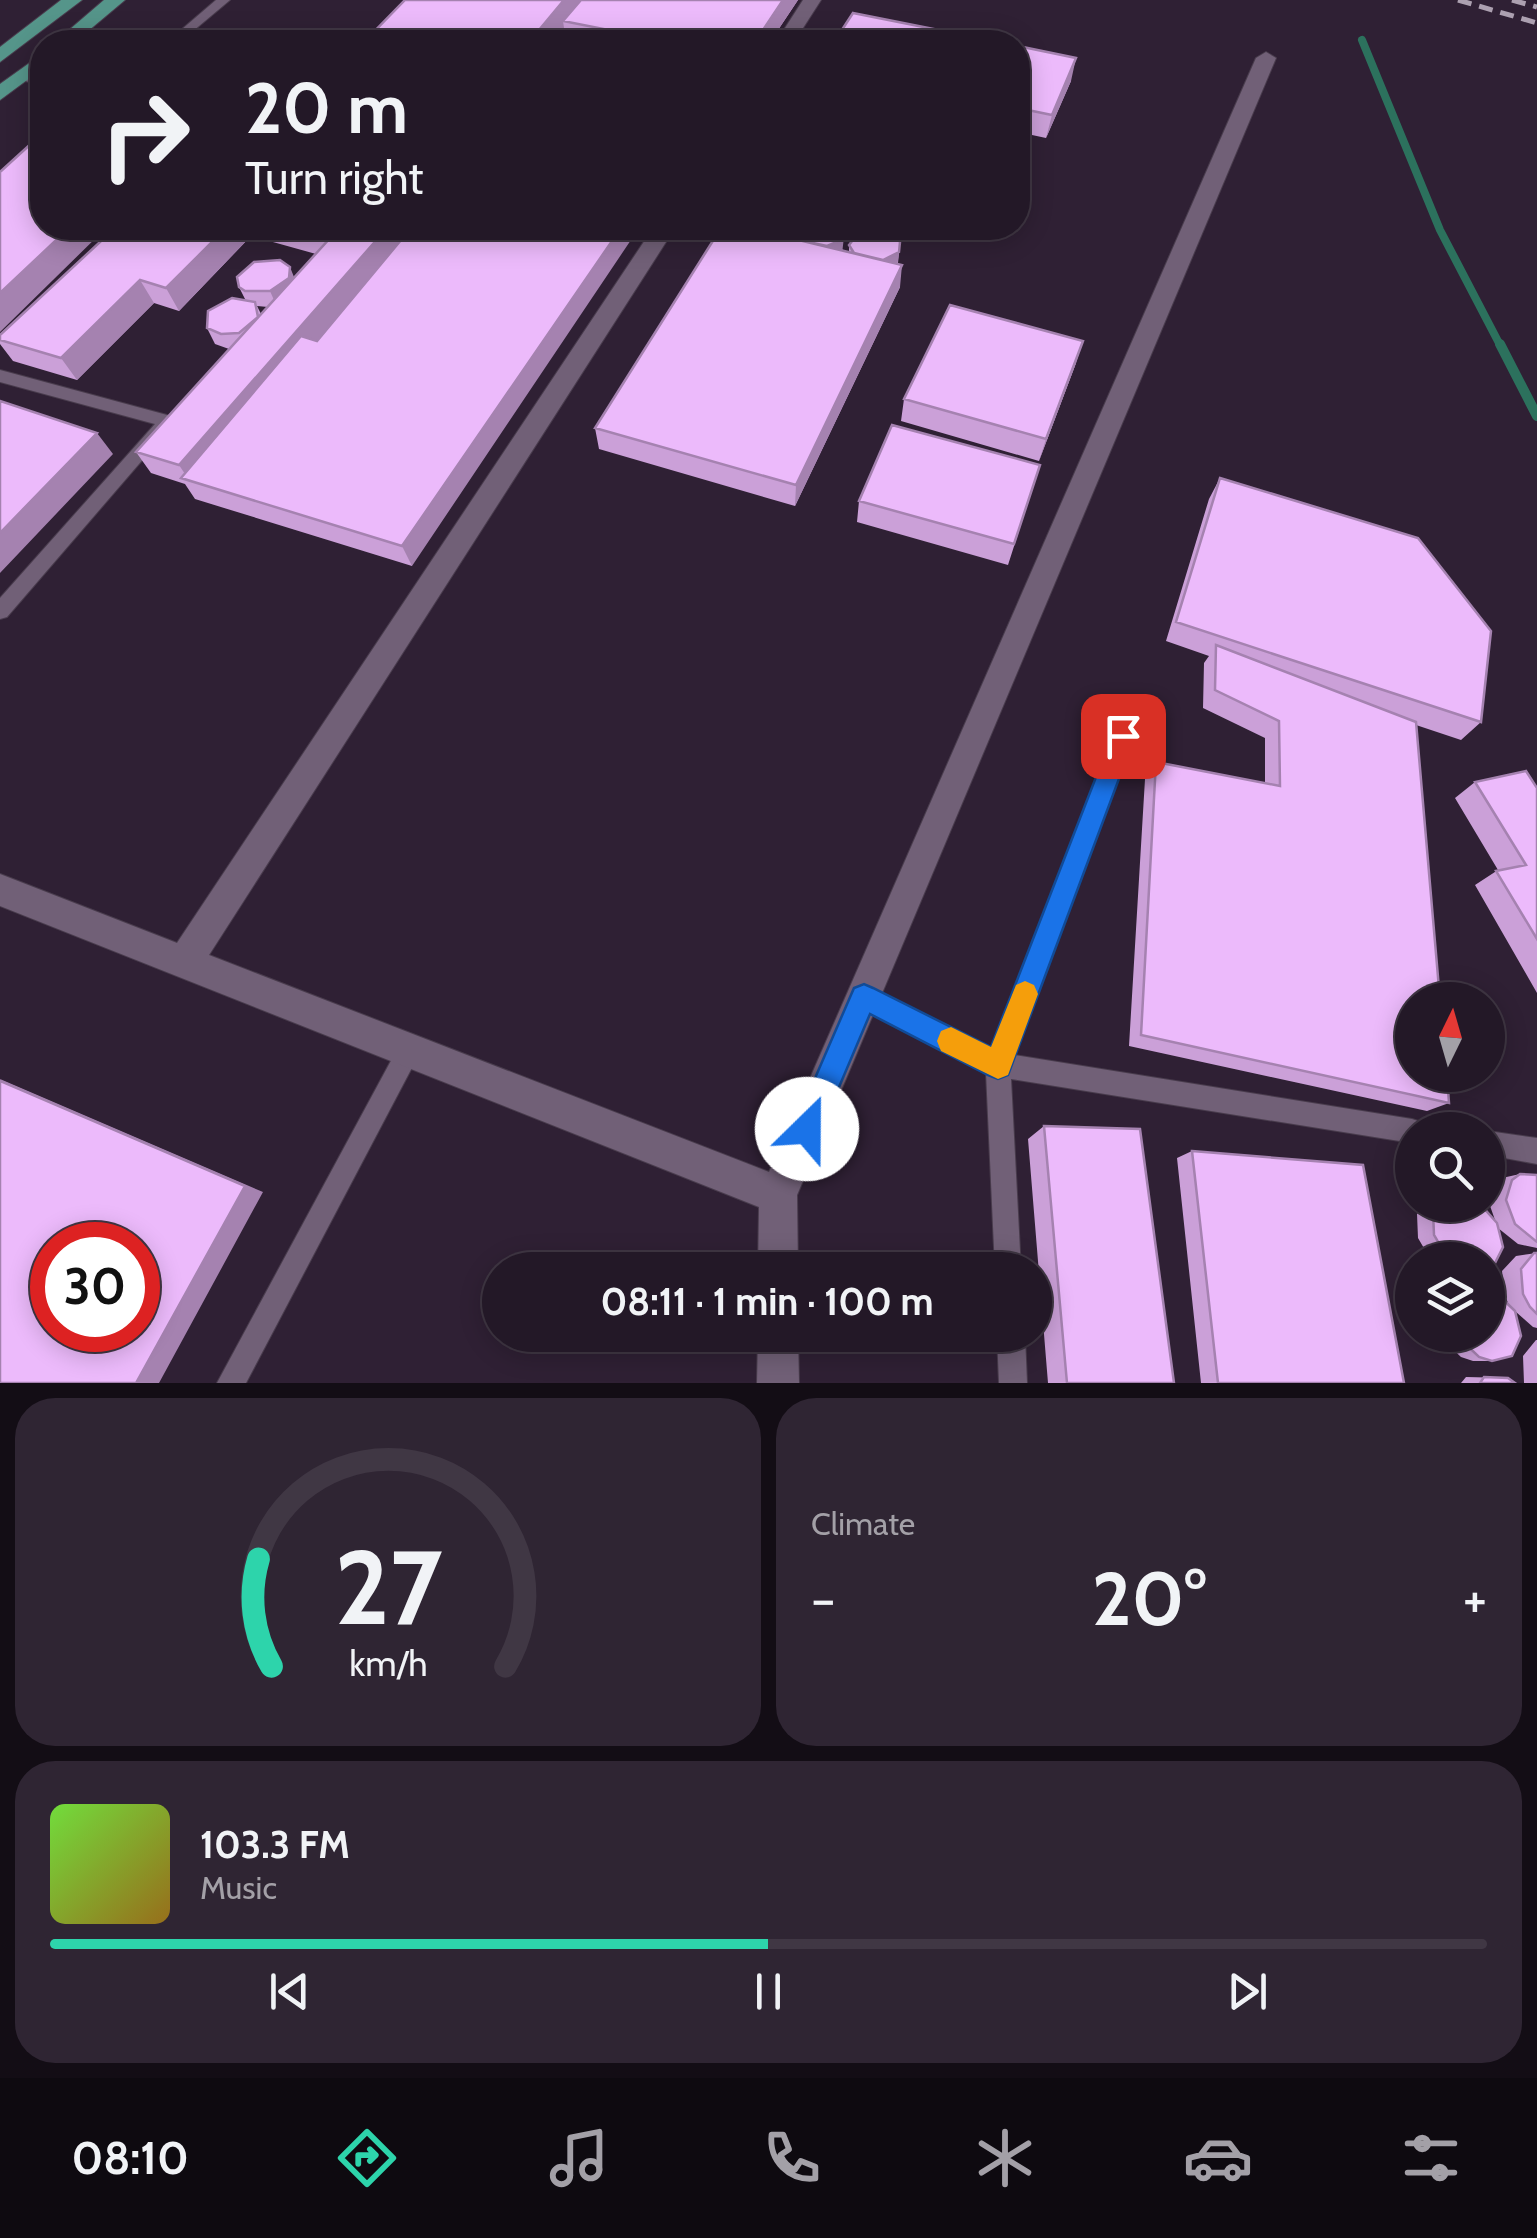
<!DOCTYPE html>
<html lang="en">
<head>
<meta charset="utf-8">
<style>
  :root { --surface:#231827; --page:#2f2533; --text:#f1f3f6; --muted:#a3a0a7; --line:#403744; --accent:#2dd4ab }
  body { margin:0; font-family:Cabin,sans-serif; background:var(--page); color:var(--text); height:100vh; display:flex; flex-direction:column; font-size:38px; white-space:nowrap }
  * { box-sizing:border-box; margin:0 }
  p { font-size:32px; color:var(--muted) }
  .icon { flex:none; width:55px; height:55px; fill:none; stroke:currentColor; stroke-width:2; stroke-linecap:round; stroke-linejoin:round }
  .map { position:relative; height:1383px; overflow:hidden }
  .side { display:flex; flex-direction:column; gap:15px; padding:15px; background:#130d15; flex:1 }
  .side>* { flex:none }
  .banner { position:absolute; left:30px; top:30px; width:1000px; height:210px; border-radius:40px; box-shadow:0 5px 25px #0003,0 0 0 2px var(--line); background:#231827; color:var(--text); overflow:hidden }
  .needle { width:65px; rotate:5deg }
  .fabs { position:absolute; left:1395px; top:982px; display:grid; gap:20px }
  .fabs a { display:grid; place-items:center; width:110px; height:110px; border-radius:50%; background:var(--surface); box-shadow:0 5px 25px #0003,0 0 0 2px var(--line); font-size:50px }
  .speed { position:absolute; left:30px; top:1222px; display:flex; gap:20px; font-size:50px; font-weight:700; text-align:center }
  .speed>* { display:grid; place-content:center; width:130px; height:130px; border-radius:50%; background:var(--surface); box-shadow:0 5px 25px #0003,0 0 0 2px var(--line); line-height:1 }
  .speed .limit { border:15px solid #d22; background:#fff; color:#111 }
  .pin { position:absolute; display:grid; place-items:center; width:85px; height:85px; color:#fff; margin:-42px; border-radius:20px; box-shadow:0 5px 15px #0006 }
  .me { position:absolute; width:110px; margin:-55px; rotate:23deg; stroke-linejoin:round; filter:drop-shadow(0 0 8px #0008) }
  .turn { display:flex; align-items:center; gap:35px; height:210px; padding:0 50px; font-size:45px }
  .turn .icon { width:130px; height:130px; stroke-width:2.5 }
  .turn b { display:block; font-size:70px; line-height:85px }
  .big { font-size:75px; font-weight:800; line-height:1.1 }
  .side .widget { flex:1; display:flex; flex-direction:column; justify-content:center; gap:15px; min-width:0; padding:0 35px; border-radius:40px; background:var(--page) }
  .side .dial { align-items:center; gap:0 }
  .dial svg { height:260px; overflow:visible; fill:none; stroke:var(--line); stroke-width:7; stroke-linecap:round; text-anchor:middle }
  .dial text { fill:var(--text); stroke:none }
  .song { display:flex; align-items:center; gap:30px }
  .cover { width:120px; height:120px; border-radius:15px; background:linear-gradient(135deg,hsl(100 70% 55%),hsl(40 70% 35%)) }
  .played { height:10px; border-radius:5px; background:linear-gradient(90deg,var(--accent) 50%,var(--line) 50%) }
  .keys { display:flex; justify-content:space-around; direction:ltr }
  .heat { display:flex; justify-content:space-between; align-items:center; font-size:55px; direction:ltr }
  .side .tiles { flex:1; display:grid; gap:15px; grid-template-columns:1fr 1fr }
  .widget:last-child { grid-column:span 2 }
  .trip { position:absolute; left:482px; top:1252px; width:570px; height:100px; border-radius:50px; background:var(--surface); box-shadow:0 5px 25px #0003,0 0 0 2px var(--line); font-weight:800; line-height:100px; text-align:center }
  .tab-bar { display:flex; height:160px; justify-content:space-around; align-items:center; background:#0e0a10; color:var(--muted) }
  .tab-bar .icon { width:70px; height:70px }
  .tab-bar .selected { color:var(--accent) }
  .tab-bar b { font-size:45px; color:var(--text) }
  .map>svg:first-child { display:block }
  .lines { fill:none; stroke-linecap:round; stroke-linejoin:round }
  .stream-far1 { stroke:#2c715d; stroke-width:8 }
  .stream { stroke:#2c715d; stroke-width:10 }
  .lane-casing { stroke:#493c4d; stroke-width:2 }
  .street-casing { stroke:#493c4d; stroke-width:2 }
  .primary-casing { stroke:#493c4d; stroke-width:2 }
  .lane { fill:#716077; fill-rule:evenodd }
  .street { fill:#716077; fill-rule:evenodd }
  .primary { fill:#55958a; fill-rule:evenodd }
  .rail { stroke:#aca0b0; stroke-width:5; stroke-dasharray:14 8; stroke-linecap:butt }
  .wall { fill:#cba0d8; fill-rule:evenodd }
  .shaded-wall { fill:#a582b0 }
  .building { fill:#ecbafb; stroke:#a582b0; stroke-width:2.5; fill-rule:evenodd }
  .route { fill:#1a73e8; stroke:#114b97; stroke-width:2.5 }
  .slow { fill:#f59e0b }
</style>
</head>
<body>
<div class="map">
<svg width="1537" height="1383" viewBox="0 0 1537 1383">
  <rect width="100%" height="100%" fill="#2f2034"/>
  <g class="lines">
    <path class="stream-far1" d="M1362,40L1440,230L1501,347"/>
    <path class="stream" d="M1500,344L1537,416"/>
    <g class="lane-casing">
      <path id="lane" d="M216,0H230L180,42H167Z
        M22,72L42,77V85L17,79L15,76Z
        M0,370L167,415L176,421L7,617L0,619V598L155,424L0,382Z
        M1123,726L1130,729L1133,735L1014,1055L1412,1119L1421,1122L1424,1130H1412V1143L1011,1079L1021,1270H995L986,1072L856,1005L852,997L856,989L864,985L992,1049L1113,735L1116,729Z
        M408,1040L416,1044L420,1052L416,1060L246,1383H217L400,1044Z
        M1488,1131L1537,1138V1164L1488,1155Z
        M997,1335H1025L1027,1383H999Z"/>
    </g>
    <g class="street-casing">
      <path id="street" d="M803,0H821L794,42H776Z
        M1266,52L1276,58L797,1195L798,1270H758L759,1207L0,906V874L177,943L653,228H675L209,955L769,1172L1256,58Z
        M758,1335H798L799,1383H757Z"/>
    </g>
    <g class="primary-casing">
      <path id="primary" d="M61,0H82L0,62V47Z
        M104,0H125L75,42H55Z
        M42,54V69L0,100V84Z"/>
    </g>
    <use href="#lane" class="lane"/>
    <use href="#street" class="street"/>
    <use href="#primary" class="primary"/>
    <path class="rail" d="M1458,0L1537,23
      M1512,0L1537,7"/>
  </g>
  <path class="wall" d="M405,0H798L770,42H566L564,28L552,42H364Z
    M1018,46L1071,81L1046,138L1018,132Z
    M115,228H398L402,239L412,566L195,499L185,484L151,473L136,452L229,349L215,344L207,328L246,301L239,287L294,278L316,254L251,236L179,311L154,303L77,380L13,361L0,344V335ZM257,306L268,307L261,314Z
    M794,232L849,252V245L900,242L898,263L900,287L795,506L599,449L595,428L794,238Z
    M1076,363L1039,461L901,421L904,399Z
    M1040,465L1008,565L857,522L859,501Z
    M1220,478L1481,722L1461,740L1416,725L1449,1103L1427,1111L1129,1046L1145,779L1156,762L1265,784V738L1203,708L1204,663L1209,656L1166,641L1209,499Z
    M1475,782L1537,788V993L1475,885L1498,870L1455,798Z
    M1044,1126L1174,1383H1048L1028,1139Z
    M1192,1151L1404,1383H1201L1177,1158Z
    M1520,1174L1537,1175V1248L1518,1244L1498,1228L1488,1260H1436L1425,1250L1418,1238L1417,1214L1426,1205H1481L1495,1220L1489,1203L1494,1184L1502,1178Z
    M1537,1253V1328L1533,1327L1516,1312L1492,1361H1473L1461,1357L1440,1337L1438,1335H1488L1509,1305L1505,1296L1502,1271L1516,1256Z
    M1536,1340H1537V1383H1524L1523,1356Z
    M1466,1377L1508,1378L1515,1383H1461Z"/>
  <path class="shaded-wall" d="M564,0H586L563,21L564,28L552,42H529Z
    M783,0H798L770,42H755Z
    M1076,58L1071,81L1046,138L1052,115Z
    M69,228H106L0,332V293Z
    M226,228H247L251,236L179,311L166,288Z
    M387,228H398L403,242L196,483L189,480L179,465Z
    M621,228H639L412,566L402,546Z
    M845,228L842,254L824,248Z
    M899,252L897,268L880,262Z
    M902,265L900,287L795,506L796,485Z
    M290,267L296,282L277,307L270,291Z
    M140,280L154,303L77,380L61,358Z
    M1083,341L1076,363L1039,461L1046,439Z
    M97,433L113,454L0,573V533Z
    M0,1079L263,1192L159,1383H136Z"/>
  <path class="building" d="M405,0H564L529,42H364Z
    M581,0H783L755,42H669L563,21Z
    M853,13L999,42H834Z
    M1018,46L1076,58L1052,115L1018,108Z
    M34,141L42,143V228H69L0,293V172Z
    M115,228H226L166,288L140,280L61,358L0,340V335Z
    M294,228H387L179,465L136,452L331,237Z
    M411,228H621L402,546L181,478L301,336L317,341Z
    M721,228H749L902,265L796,485L595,428Z
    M798,228H845L844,239L827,246L799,240L794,232Z
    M876,229L891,233L900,242L899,252L883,260L854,253L849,245L860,231Z
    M280,260L290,267L289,278L270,291H245L239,287L237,277L254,262Z
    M232,298L255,302L258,317L239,333L221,334L207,328L208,311Z
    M950,305L1083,341L1046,439L904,399Z
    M0,401L97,433L0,533Z
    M892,425L1040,465L1014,544L859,501Z
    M1220,478L1418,538L1491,631L1481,722L1176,622Z
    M1216,645L1416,722L1440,1000H1412V1075H1447L1449,1103L1141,1035L1156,762L1280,786L1279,721L1215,690Z
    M1526,771L1537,788V939L1496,871L1526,865L1475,782Z
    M0,1081L245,1186L136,1383H0ZM52,1245H138V1330H52Z
    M1044,1126L1140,1129L1174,1383H1067Z
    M1192,1151L1363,1165L1404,1383H1218Z
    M1520,1174L1537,1175V1242L1515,1224L1506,1200L1512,1180Z
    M1438,1205H1481L1497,1223L1503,1247L1494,1265L1488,1268V1260H1455L1441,1247L1434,1235L1433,1211Z
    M1534,1253H1537V1314L1530,1307L1523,1294L1521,1269Z
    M1488,1285L1515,1311L1521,1336L1512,1356L1492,1361L1479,1357L1456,1335H1488Z
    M1484,1377L1508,1378L1515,1383H1480Z"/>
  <path class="route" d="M1123,725L1131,728L1135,736L1008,1075L998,1079L988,1075L870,1014L817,1139L807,1143L797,1139L793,1129L854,988L864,984L873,988L991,1047L1112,736L1115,728Z"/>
  <path class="slow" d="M1025,981L1034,985L1038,994L1008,1075L998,1079L941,1051L937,1041L941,1031L951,1027L991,1047L1016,985Z"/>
</svg>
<div class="fabs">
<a><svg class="needle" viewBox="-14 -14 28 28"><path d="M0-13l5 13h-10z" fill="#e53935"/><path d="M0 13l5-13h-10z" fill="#a3a0a7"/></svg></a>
<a><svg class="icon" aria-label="search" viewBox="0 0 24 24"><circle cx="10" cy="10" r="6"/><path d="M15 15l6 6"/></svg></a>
<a><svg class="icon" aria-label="layers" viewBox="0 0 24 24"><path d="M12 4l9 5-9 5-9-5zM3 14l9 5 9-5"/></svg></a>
</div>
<div class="speed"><div class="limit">30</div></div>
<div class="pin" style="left:1123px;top:736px;background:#d93025"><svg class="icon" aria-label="arrive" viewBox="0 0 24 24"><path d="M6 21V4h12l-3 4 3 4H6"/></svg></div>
<svg class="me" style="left:807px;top:1129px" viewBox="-20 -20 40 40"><circle r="19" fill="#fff"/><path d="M0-13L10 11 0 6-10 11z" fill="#1a73e8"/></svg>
<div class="trip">08:11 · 1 min · 100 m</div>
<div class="banner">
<div class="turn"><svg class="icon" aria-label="right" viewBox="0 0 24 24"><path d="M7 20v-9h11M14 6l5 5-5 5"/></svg><div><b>20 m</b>Turn right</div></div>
</div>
</div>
<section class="side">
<div class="tiles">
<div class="widget dial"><svg viewBox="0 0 100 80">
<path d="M14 69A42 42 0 1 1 86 69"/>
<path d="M14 69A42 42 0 0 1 10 36" stroke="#2dd4ab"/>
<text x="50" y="56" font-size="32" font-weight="700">27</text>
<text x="50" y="72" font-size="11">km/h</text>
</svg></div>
<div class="widget"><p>Climate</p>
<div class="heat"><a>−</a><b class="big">20°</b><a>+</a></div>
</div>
<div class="widget">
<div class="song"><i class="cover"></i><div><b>103.3 FM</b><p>Music</p></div></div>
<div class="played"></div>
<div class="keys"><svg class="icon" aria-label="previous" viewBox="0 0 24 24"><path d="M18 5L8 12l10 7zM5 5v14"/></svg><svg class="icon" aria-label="pause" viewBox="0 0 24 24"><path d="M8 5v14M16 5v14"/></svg><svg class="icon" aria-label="next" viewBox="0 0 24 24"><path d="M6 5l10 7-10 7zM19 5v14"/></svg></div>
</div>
</div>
</section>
<nav class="tab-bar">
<b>08:10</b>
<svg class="icon selected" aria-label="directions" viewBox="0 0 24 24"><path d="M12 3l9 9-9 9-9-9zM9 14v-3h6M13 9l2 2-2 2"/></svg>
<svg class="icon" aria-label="music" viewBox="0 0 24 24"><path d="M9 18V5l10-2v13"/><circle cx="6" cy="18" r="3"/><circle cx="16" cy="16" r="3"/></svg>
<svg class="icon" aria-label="phone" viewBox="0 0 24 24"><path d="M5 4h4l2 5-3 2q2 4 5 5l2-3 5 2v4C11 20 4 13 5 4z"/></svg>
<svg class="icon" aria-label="climate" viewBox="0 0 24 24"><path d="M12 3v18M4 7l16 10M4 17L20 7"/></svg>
<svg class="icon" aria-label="car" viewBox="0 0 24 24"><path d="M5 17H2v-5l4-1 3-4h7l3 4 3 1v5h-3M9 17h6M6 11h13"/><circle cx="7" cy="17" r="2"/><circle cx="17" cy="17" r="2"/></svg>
<svg class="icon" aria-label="filters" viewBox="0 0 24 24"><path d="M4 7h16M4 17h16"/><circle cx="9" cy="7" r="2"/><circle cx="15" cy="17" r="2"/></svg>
</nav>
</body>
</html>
